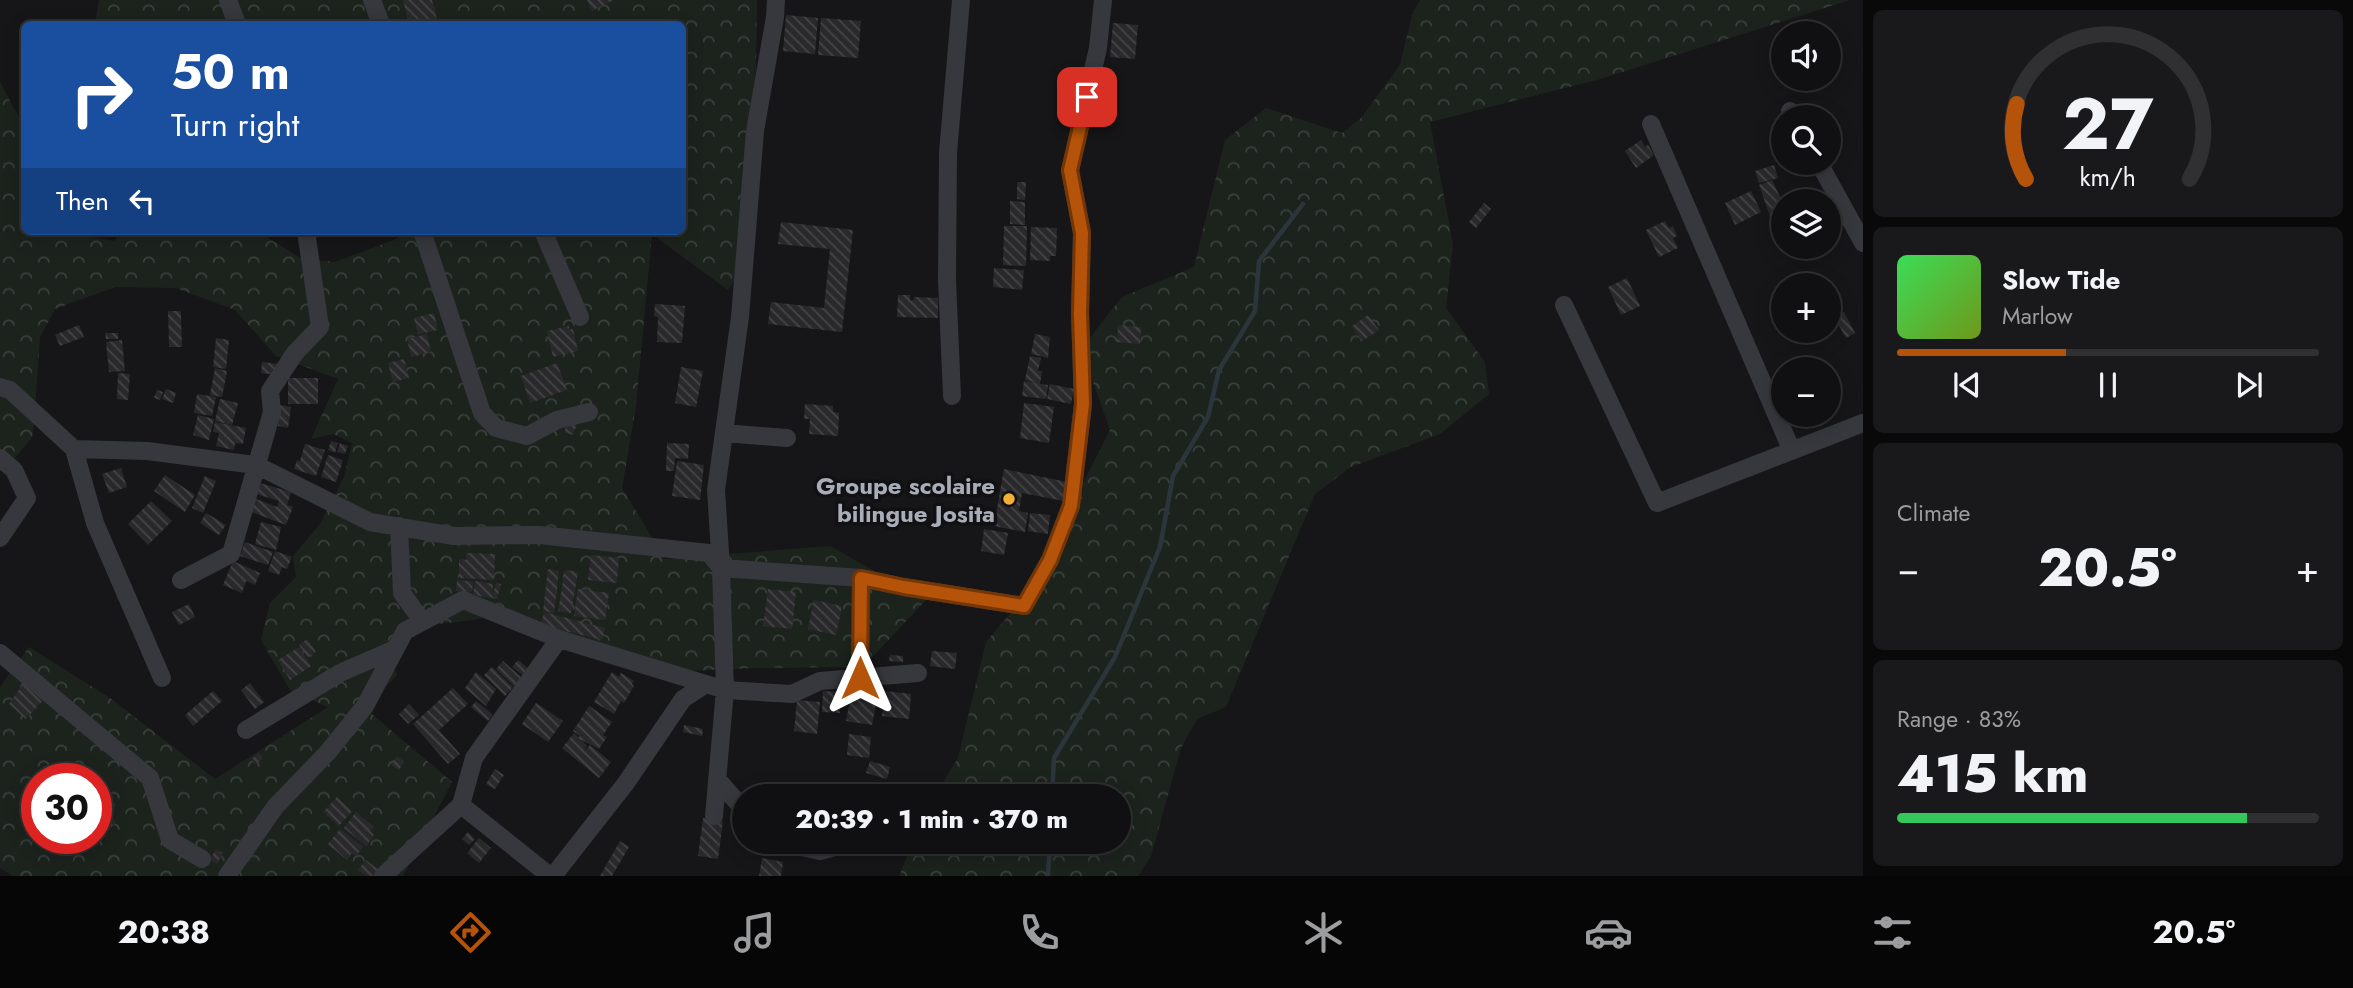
<!DOCTYPE html>
<html lang="en">
<head>
<meta charset="utf-8">
<style>
  :root { --surface:#101012; --page:#19191b; --text:#f1f3f6; --muted:#9c9d9f; --line:#303032; --accent:#b45309 }
  body { margin:0; font-family:Jost,sans-serif; background:var(--page); color:var(--text); height:100vh; display:flex; flex-direction:column; font-size:26px; white-space:nowrap }
  * { box-sizing:border-box; margin:0 }
  p { font-size:23px; color:var(--muted) }
  .icon { flex:none; width:38px; height:38px; fill:none; stroke:currentColor; stroke-width:2; stroke-linecap:round; stroke-linejoin:round }
  .map { position:relative; flex:1; overflow:hidden }
  .drawer { display:flex; flex-direction:column; gap:10px; padding:10px; background:#09090a; width:490px }
  .drawer>* { flex:none }
  .hud { position:absolute; left:21px; top:21px; width:665px; height:214px; border-radius:10px; box-shadow:0 4px 18px #0003,0 0 0 2px var(--line); background:#1a4fa0; color:#fff; overflow:hidden }
  .controls { position:absolute; left:1771px; top:21px; display:grid; gap:14px }
  .controls a { display:grid; place-items:center; width:70px; height:70px; border-radius:50%; background:var(--surface); box-shadow:0 4px 18px #0003,0 0 0 2px var(--line); font-size:35px }
  .speed { position:absolute; left:21px; top:763px; display:flex; gap:14px; font-size:35px; font-weight:700; text-align:center }
  .speed>* { display:grid; place-content:center; width:91px; height:91px; border-radius:50%; background:var(--surface); box-shadow:0 4px 18px #0003,0 0 0 2px var(--line); line-height:1 }
  .speed .limit { border:10px solid #d22; background:#fff; color:#111 }
  .pin { position:absolute; display:grid; place-items:center; width:60px; height:60px; color:#fff; margin:-30px; border-radius:14px; box-shadow:0 4px 10px #0006 }
  .me { position:absolute; width:77px; margin:-38px; rotate:0deg; stroke-linejoin:round; filter:drop-shadow(0 0 5px #0008) }
  .turn { display:flex; align-items:center; gap:24px; height:147px; padding:0 35px; font-size:32px }
  .turn .icon { width:91px; height:91px; stroke-width:2.5 }
  .turn b { display:block; font-size:49px; line-height:60px }
  .then { display:flex; align-items:center; height:66px; padding:0 35px; background:#0003; gap:14px; font-size:26px }
  .big { font-size:52px; font-weight:800; line-height:1.1 }
  .drawer .tile { flex:1; display:flex; flex-direction:column; justify-content:center; gap:10px; min-width:0; padding:0 24px; border-radius:10px; background:var(--page) }
  .drawer .dial { align-items:center; gap:0 }
  .dial svg { height:182px; overflow:visible; fill:none; stroke:var(--line); stroke-width:7; stroke-linecap:round; text-anchor:middle }
  .dial text { fill:var(--text); stroke:none }
  .song { display:flex; align-items:center; gap:21px }
  .cover { width:84px; height:84px; border-radius:10px; background:linear-gradient(135deg,hsl(130 70% 55%),hsl(80 70% 35%)) }
  .played { height:7px; border-radius:4px; background:linear-gradient(90deg,var(--accent) 40%,var(--line) 40%) }
  .keys { display:flex; justify-content:space-around; direction:ltr }
  .heat { display:flex; justify-content:space-between; align-items:center; font-size:38px; direction:ltr }
  .charge { height:10px; border-radius:5px; background:linear-gradient(90deg,#34c759 83%,var(--line) 0) }
  .trip { position:absolute; left:732px; top:784px; width:399px; height:70px; border-radius:35px; background:var(--surface); box-shadow:0 4px 18px #0003,0 0 0 2px var(--line); font-weight:800; line-height:70px; text-align:center }
  .dock { display:flex; height:112px; justify-content:space-around; align-items:center; background:#060607; color:var(--muted) }
  .dock .icon { width:49px; height:49px }
  .dock .active { color:var(--accent) }
  .dock b { font-size:32px; color:var(--text) }
  main { display:flex; flex:1; min-height:0 }
  .map>svg:first-child { display:block }
  .forest { fill:url(#forest-crowns); fill-rule:evenodd }
  .lines { fill:none; stroke-linecap:round; stroke-linejoin:round }
  .stream { stroke:#2c353c; stroke-width:4.5 }
  .building { fill:url(#building-back-hatch) }
  .street { stroke:#37383d; stroke-width:18 }
  .route-casing { stroke:#753606; stroke-width:18 }
  .route { stroke:#b45309; stroke-width:12 }
  .poi-dot { fill:#f2b134; stroke:#111113; stroke-width:2.5 }
  .labels { text-anchor:middle; dominant-baseline:central; stroke-width:7; stroke-linejoin:round; paint-order:stroke }
  .poi-label { font-size:24px; font-weight:bold; fill:#a8adb8; stroke:#111113; text-anchor:end }
</style>
</head>
<body>
<main>
<div class="map">
<svg width="1863" height="876" viewBox="0 0 1863 876">
  <defs>
    <pattern id="forest-crowns" width="20" height="18" patternUnits="userSpaceOnUse" patternTransform="scale(1.75)"><rect width="20" height="18" fill="#1c231d"/><path d="M2 6a3 3 0 1 1 6 0M12 15a3 3 0 1 1 6 0" fill="none" stroke="#3a403c"/></pattern>
    <pattern id="building-back-hatch" width="6" height="6" patternUnits="userSpaceOnUse" patternTransform="scale(1.75)"><rect width="6" height="6" fill="#29292c"/><path d="M-1 5l2 2M0 0l6 6M5-1l2 2" fill="none" stroke="#454548"/></pattern>
  </defs>
  <rect width="100%" height="100%" fill="#161618"/>
  <path class="forest" d="M99,0H757L753,254L728,290L652,234L636,406L622,488L665,559L830,546L926,600L863,667L754,668L667,672L509,611L473,620L397,629L389,650L397,675L365,708L452,782L403,876H13L0,868V687L29,647L110,698L215,779L328,707L290,690L261,640L270,603L296,577L293,556L320,524L344,477L352,443L333,434L311,439L338,379L276,356L235,310L176,288L115,287L55,309L40,337L33,436L13,460L0,472V82L24,127V231H83L86,236L114,241L122,231H257L302,259L335,262L394,240L406,231H682V24H95ZM37,779H96V838H37Z
    M1420,0H1850L1597,80L1430,122L1453,244L1446,308L1485,362L1489,394L1440,434L1351,467L1315,494L1226,707L1197,719L1181,748L1151,856L1138,876H899L913,842H1118V796H935L958,758L986,642L1026,595L1110,430L1081,349L1122,297L1194,267L1225,140L1266,108L1342,133L1361,118L1400,65L1412,15Z"/>
  <g class="lines">
    <path class="stream" d="M1052,796L1054,758L1115,657L1160,547L1173,476L1208,417L1219,370L1255,311L1259,261L1303,204
      M1048,876L1050,842"/>
  </g>
  <path class="building" d="M403,0H432L438,24H409Z
    M587,0H614L592,11Z
    M786,15L818,18L815,54L783,51Z
    M821,18L861,21L858,58L818,55Z
    M1113,23L1138,25L1135,59L1110,57Z
    M1641,140L1645,147L1648,145L1654,155L1636,168L1625,151Z
    M1774,165L1778,178L1759,183L1755,171Z
    M1772,180L1781,199L1798,192L1802,201H1783V223L1774,227L1759,185Z
    M1017,182H1026L1025,200L1017,199Z
    M1751,191L1761,212L1735,225L1725,203Z
    M1010,201L1025,202V225L1010,224Z
    M1484,203L1491,209L1476,228L1469,222Z
    M1665,221L1669,228L1673,226L1677,236L1673,238L1678,248L1659,257L1646,230Z
    M781,222L853,230L842,332L768,324L771,302L824,308L830,249L778,244Z
    M1004,226H1027L1026,266L1003,265Z
    M1031,227L1057,228L1056,256H1050V261L1030,260Z
    M994,268L1024,270L1022,290L993,287Z
    M1627,278L1640,306L1621,315L1608,287Z
    M898,295H910V300H914V297L938,298V318L897,317Z
    M655,304L685,306L682,343L657,342L658,317L654,316Z
    M168,311H181L182,347H169Z
    M1844,312L1855,333L1846,338L1834,317Z
    M434,313L438,330L418,334L414,318Z
    M1368,315L1379,330L1362,341L1352,326Z
    M79,325L84,337L60,346L55,335Z
    M1118,325L1141,327L1140,344L1117,342Z
    M569,326V330L573,329L578,351L553,357L547,331Z
    M105,333H118V339H106Z
    M427,334L431,352L411,357L407,339Z
    M1035,334L1050,337L1048,358L1031,354Z
    M216,338L229,340L226,369L213,367Z
    M122,340L125,371L109,372L106,342Z
    M1030,356L1041,358L1038,371H1042L1040,384L1048,385L1046,399L1022,396L1024,381L1037,383L1025,380Z
    M404,359L409,378L393,382L388,363Z
    M262,362L278,364L277,375L261,373Z
    M557,363L567,390L530,403L521,376Z
    M681,367L703,371L696,407L675,403Z
    M215,368L227,371L222,397L210,395Z
    M118,373L130,374L128,400L117,399Z
    M288,378H318V404H288Z
    M1050,384L1074,389L1071,404L1047,399Z
    M166,389L176,393L173,403L162,399Z
    M157,390L163,392L160,400L154,398Z
    M197,394L216,397L212,416L194,413Z
    M220,399L238,403L232,425L215,421Z
    M1024,403L1054,407L1049,443L1020,438Z
    M805,404L833,406V412L839,413L838,436L809,434L810,419H804Z
    M280,405L291,407L288,428L278,426Z
    M198,415L214,419L209,440L193,435Z
    M569,421L577,424L573,435L564,432Z
    M215,422L246,428L243,444L235,443L234,450L216,446L219,433L213,432Z
    M331,441L338,443L335,453L328,450Z
    M340,443L348,446L345,454L337,452Z
    M667,443L689,444L688,459L675,458L674,471H666Z
    M305,444L325,450L316,476L294,469L297,460L300,461Z
    M328,455L343,460L336,482L321,477Z
    M677,461L704,465L700,500L672,496Z
    M121,468L127,487L109,493L102,474Z
    M1004,469L1067,482L1064,501L1022,493L1019,511L1028,513L1025,532L994,526Z
    M165,475L195,495L185,512L154,491Z
    M205,476L216,481L203,513L192,508Z
    M256,482L291,492L287,505L293,507L286,525L243,509L248,496L277,507L279,501L253,493Z
    M151,501L172,521L148,545L128,524Z
    M206,513L226,525L219,535L200,523Z
    M1030,513L1050,515L1048,534L1028,531Z
    M261,522L281,527L276,550L255,544Z
    M984,529L1008,533L1004,555L981,551Z
    M245,542L273,552L268,565L240,556Z
    M275,551L292,557L287,569L282,567L279,575L268,571Z
    M466,553L495,554L494,580L459,578V559L466,560Z
    M591,555L619,558L617,583L588,580Z
    M233,561L260,573L255,585L246,581L242,593L223,585Z
    M548,569L559,571L554,613L543,611Z
    M565,570L578,572L571,613L558,611Z
    M457,580L473,582L472,592L456,591Z
    M475,581L493,584L492,598L473,595Z
    M496,583L501,584L497,599L492,598Z
    M578,589L609,593L605,620L574,616Z
    M768,589L796,592L792,629L763,626Z
    M814,600L842,606L836,635L808,629Z
    M189,604L195,617L179,625L172,612Z
    M544,612L605,628L602,640L541,625Z
    M307,639L316,652L308,658L299,645Z
    M299,647L311,666L290,680L278,660Z
    M932,651L957,653L955,669L930,666Z
    M890,655L903,656V662L889,661Z
    M518,660L529,669L524,676L512,667Z
    M503,661L522,678L515,687L496,669Z
    M492,667L513,687L505,696L484,675Z
    M476,672L496,689L486,706L465,688Z
    M612,672L619,677L621,673L634,681L632,684L634,686L624,703L621,701L614,714L594,702Z
    M26,680L45,698L26,719L9,704Z
    M250,683L264,702L255,709L241,690Z
    M453,688L468,704L439,730L460,754L448,764L413,724Z
    M213,691L222,701L193,726L185,715Z
    M823,691L840,692V713L822,712Z
    M885,691L911,694L909,719L882,716Z
    M851,694L877,699L872,725L846,721Z
    M797,700L820,702L817,734L794,731Z
    M476,701L493,715L488,721L471,707Z
    M536,703L563,721L548,742L522,724Z
    M409,704L419,715L408,724L399,714Z
    M589,706L612,722L603,735L607,737L599,749L578,738L580,736L573,731Z
    M684,725L703,729L702,736L683,732Z
    M574,733L587,746L584,751L590,745L611,762L599,778L562,748Z
    M849,734L871,737L869,758L847,755Z
    M258,753L263,758L256,765L251,760Z
    M397,756L404,762L399,770L391,765Z
    M870,761L890,767L887,779L866,773Z
    M495,769L504,775L495,789L486,784Z
    M101,786L116,805L97,823L96,790Z
    M337,797L352,811L339,826L323,812Z
    M356,812L374,827L370,831L374,835L366,846L344,828Z
    M110,816L116,822L107,832L101,826Z
    M703,818L723,821L718,859L698,856Z
    M340,829L363,847L356,856L352,853L347,860L328,844Z
    M468,832L475,839L469,845L462,839Z
    M479,838L491,848L479,863L467,853Z
    M620,841L629,847L612,876H600Z
    M216,849L223,853L217,864L210,859Z
    M762,858L783,862L781,876H759Z
    M366,860L380,871L376,876H366L358,870Z"/>
  <g class="lines">
    <path class="street" d="M228,0L237,24
      M372,0L381,24
      M1790,111L1793,117
      M1651,124L1792,451
      M1819,163L1863,243
      M422,231L482,413L496,428L527,436L557,420L589,412
      M543,231L580,317
      M1564,305L1657,503L1863,423
      M0,387L10,390L74,449L147,451L256,465L370,522L454,536L539,535L709,553L721,568L861,578L904,587L1024,606L1050,560L1071,505L1083,404L1080,313L1082,233L1070,171L1098,48L1103,0
      M952,396L947,280L948,153L961,0
      M724,433L787,438
      M74,449L95,523L162,678
      M0,458L14,470L27,498L0,538
      M399,526L402,593L422,621
      M181,580L231,554L272,412L270,391L295,353L320,327L306,231
      M0,653L150,778L170,840L202,859
      M860,678L861,578
      M246,730L340,673L395,649
      M717,779L744,810
      M461,805L550,876
      M714,816L725,690L721,568L716,490L740,317L755,131L775,17L776,0
      M780,842L820,851L851,842
      M227,876L275,807L328,752L365,706L405,631L463,600L559,639L706,684
      M383,876L461,805L474,758L559,639
      M553,876L626,783L683,699L706,684L725,690L792,694L820,681L918,673"/>
  </g>
  <g class="lines">
    <g class="route-casing">
      <path id="route" d="M860,678L861,578L904,587L1024,606L1050,560L1071,506L1083,404L1080,313L1082,233L1070,170L1087,97"/>
    </g>
    <use href="#route" class="route"/>
  </g>
  <circle class="poi-dot" cx="1009" cy="499" r="7"/>
  <g class="labels">
    <g class="poi-label">
      <text x="995" y="485">Groupe scolaire<tspan x="995" dy="28">bilingue Josita</tspan></text>
    </g>
  </g>
</svg>
<div class="controls">
<a><svg class="icon" aria-label="sound" viewBox="0 0 24 24"><path d="M4 9h4l5-4v14l-5-4H4zM17 9q2 3 0 6"/></svg></a>
<a><svg class="icon" aria-label="search" viewBox="0 0 24 24"><circle cx="10" cy="10" r="6"/><path d="M15 15l6 6"/></svg></a>
<a><svg class="icon" aria-label="layers" viewBox="0 0 24 24"><path d="M12 4l9 5-9 5-9-5zM3 14l9 5 9-5"/></svg></a>
<a>+</a>
<a>−</a>
</div>
<div class="speed"><div class="limit">30</div></div>
<div class="pin" style="left:1087px;top:97px;background:#d93025"><svg class="icon" aria-label="arrive" viewBox="0 0 24 24"><path d="M6 21V4h12l-3 4 3 4H6"/></svg></div>
<svg class="me" style="left:860px;top:678px" viewBox="-20 -20 40 40"><path d="M0-17L14 15 0 8-14 15z" fill="#b45309" stroke="#fff" stroke-width="4"/></svg>
<div class="trip">20:39 · 1 min · 370 m</div>
<div class="hud">
<div class="turn"><svg class="icon" aria-label="right" viewBox="0 0 24 24"><path d="M7 20v-9h11M14 6l5 5-5 5"/></svg><div><b>50 m</b>Turn right</div></div>
<div class="then">Then<svg class="icon" aria-label="left" viewBox="0 0 24 24"><path d="M17 20v-9H6M10 6l-5 5 5 5"/></svg></div>
</div>
</div>
<section class="drawer">
<div class="tile dial"><svg viewBox="0 0 100 80">
<path d="M14 69A42 42 0 1 1 86 69"/>
<path d="M14 69A42 42 0 0 1 10 36" stroke="#b45309"/>
<text x="50" y="56" font-size="32" font-weight="700">27</text>
<text x="50" y="72" font-size="11">km/h</text>
</svg></div>
<div class="tile">
<div class="song"><i class="cover"></i><div><b>Slow Tide</b><p>Marlow</p></div></div>
<div class="played"></div>
<div class="keys"><svg class="icon" aria-label="previous" viewBox="0 0 24 24"><path d="M18 5L8 12l10 7zM5 5v14"/></svg><svg class="icon" aria-label="pause" viewBox="0 0 24 24"><path d="M8 5v14M16 5v14"/></svg><svg class="icon" aria-label="next" viewBox="0 0 24 24"><path d="M6 5l10 7-10 7zM19 5v14"/></svg></div>
</div>
<div class="tile"><p>Climate</p>
<div class="heat"><a>−</a><b class="big">20.5°</b><a>+</a></div>
</div>
<div class="tile"><p>Range · 83%</p><b class="big">415 km</b><div class="charge"></div></div>
</section>
</main>
<nav class="dock">
<b>20:38</b>
<svg class="icon active" aria-label="directions" viewBox="0 0 24 24"><path d="M12 3l9 9-9 9-9-9zM9 14v-3h6M13 9l2 2-2 2"/></svg>
<svg class="icon" aria-label="music" viewBox="0 0 24 24"><path d="M9 18V5l10-2v13"/><circle cx="6" cy="18" r="3"/><circle cx="16" cy="16" r="3"/></svg>
<svg class="icon" aria-label="phone" viewBox="0 0 24 24"><path d="M5 4h4l2 5-3 2q2 4 5 5l2-3 5 2v4C11 20 4 13 5 4z"/></svg>
<svg class="icon" aria-label="climate" viewBox="0 0 24 24"><path d="M12 3v18M4 7l16 10M4 17L20 7"/></svg>
<svg class="icon" aria-label="car" viewBox="0 0 24 24"><path d="M5 17H2v-5l4-1 3-4h7l3 4 3 1v5h-3M9 17h6M6 11h13"/><circle cx="7" cy="17" r="2"/><circle cx="17" cy="17" r="2"/></svg>
<svg class="icon" aria-label="filters" viewBox="0 0 24 24"><path d="M4 7h16M4 17h16"/><circle cx="9" cy="7" r="2"/><circle cx="15" cy="17" r="2"/></svg>
<b>20.5°</b>
</nav>
</body>
</html>
